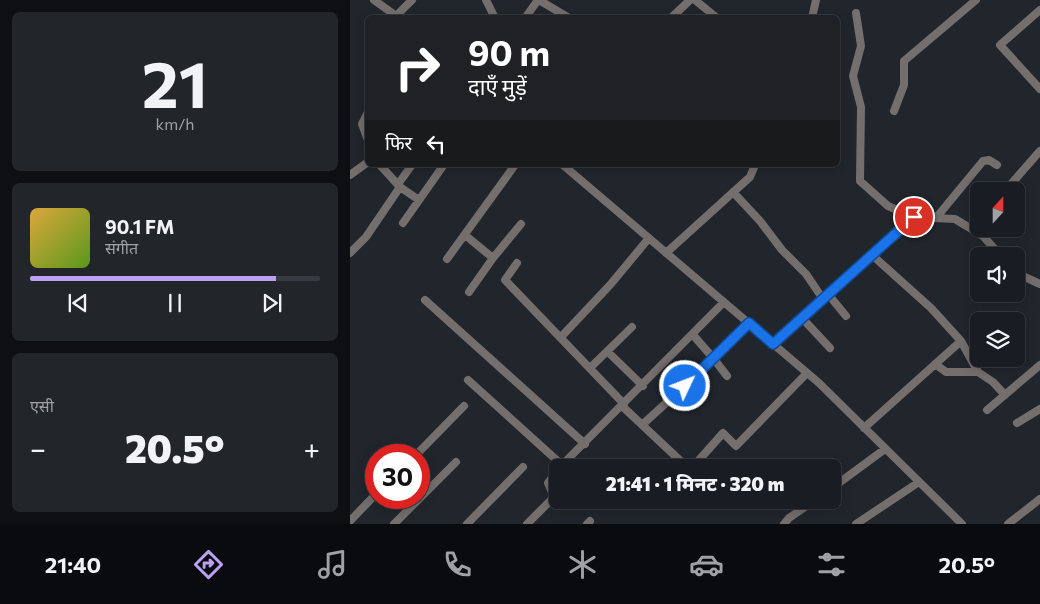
<!DOCTYPE html>
<html lang="hi">
<head>
<meta charset="utf-8">
<style>
  :root { --surface:#191c22; --page:#22252a; --text:#f1f3f6; --muted:#9fa1a5; --line:#373a40; --accent:#bca0f2 }
  body { margin:0; font-family:Commissioner,"Noto Sans Devanagari",sans-serif; background:var(--page); color:var(--text); height:100vh; display:flex; flex-direction:column; font-size:19px; white-space:nowrap }
  * { box-sizing:border-box; margin:0 }
  p { font-size:16px; color:var(--muted) }
  .icon { flex:none; width:28px; height:28px; fill:none; stroke:currentColor; stroke-width:2; stroke-linecap:round; stroke-linejoin:round }
  .map { position:relative; flex:1; overflow:hidden }
  .sheet { display:flex; flex-direction:column; gap:12px; padding:12px; background:#0e0f13; width:350px }
  .sheet>* { flex:none }
  .top-card { position:absolute; left:15px; top:15px; width:475px; height:152px; border-radius:8px; box-shadow:0 2px 12px #0003,0 0 0 1px var(--line); background:#202124; color:#fff; overflow:hidden }
  .needle { width:32px; rotate:21deg }
  .controls { position:absolute; left:620px; top:182px; display:grid; gap:10px }
  .controls a { display:grid; place-items:center; width:55px; height:55px; border-radius:8px; background:var(--surface); box-shadow:0 2px 12px #0003,0 0 0 1px var(--line); font-size:25px }
  .speed { position:absolute; left:15px; top:444px; display:flex; gap:10px; font-size:25px; font-weight:700; text-align:center }
  .speed>* { display:grid; place-content:center; width:65px; height:65px; border-radius:50%; background:var(--surface); box-shadow:0 2px 12px #0003,0 0 0 1px var(--line); line-height:1 }
  .speed .limit { border:8px solid #d22; background:#fff; color:#111 }
  .pin { position:absolute; display:grid; place-items:center; width:42px; height:42px; color:#fff; margin:-21px; border:2px solid #fff; border-radius:50%; box-shadow:0 1px 5px #0007 }
  .me { position:absolute; width:55px; margin:-28px; rotate:47deg; stroke-linejoin:round; filter:drop-shadow(0 0 4px #0008) }
  .turn { display:flex; align-items:center; gap:18px; height:105px; padding:0 20px; font-size:22px }
  .turn .icon { width:65px; height:65px; stroke-width:2.5 }
  .turn b { display:block; font-size:35px; line-height:42px }
  .then { display:flex; align-items:center; height:48px; padding:0 20px; background:#0003; gap:10px; font-size:19px }
  .big { font-size:38px; font-weight:800; line-height:1.1 }
  .sheet .tile { flex:1; display:flex; flex-direction:column; justify-content:center; gap:8px; min-width:0; padding:0 18px; border-radius:8px; background:var(--page) }
  .sheet .dial { align-items:center; gap:0 }
  .dial b { font-size:65px; line-height:1 }
  .song { display:flex; align-items:center; gap:15px }
  .cover { width:60px; height:60px; border-radius:8px; background:linear-gradient(135deg,hsl(40 70% 55%),hsl(90 70% 35%)) }
  .played { height:5px; border-radius:2px; background:linear-gradient(90deg,var(--accent) 85%,var(--line) 85%) }
  .keys { display:flex; justify-content:space-around; direction:ltr }
  .heat { display:flex; justify-content:space-between; align-items:center; font-size:28px; direction:ltr }
  .trip { position:absolute; left:199px; top:459px; width:292px; height:50px; border-radius:8px; background:var(--surface); box-shadow:0 2px 12px #0003,0 0 0 1px var(--line); font-weight:800; line-height:50px; text-align:center }
  .menu { display:flex; height:80px; justify-content:space-around; align-items:center; background:#0a0b0e; color:var(--muted) }
  .menu .icon { width:35px; height:35px }
  .menu .current { color:var(--accent) }
  .menu b { font-size:22px; color:var(--text) }
  main { display:flex; flex:1; min-height:0 }
  .map>svg:first-child { display:block }
  .lines { fill:none; stroke-linecap:round; stroke-linejoin:round }
  .minor { stroke:#746e6d; stroke-width:8 }
  .route-casing { stroke:#114b97; stroke-width:12 }
  .route { stroke:#1a73e8; stroke-width:9 }
</style>
</head>
<body>
<main>
<section class="sheet">
<div class="tile dial"><b>21</b><p>km/h</p></div>
<div class="tile">
<div class="song"><i class="cover"></i><div><b>90.1 FM</b><p>संगीत</p></div></div>
<div class="played"></div>
<div class="keys"><svg class="icon" aria-label="previous" viewBox="0 0 24 24"><path d="M18 5L8 12l10 7zM5 5v14"/></svg><svg class="icon" aria-label="pause" viewBox="0 0 24 24"><path d="M8 5v14M16 5v14"/></svg><svg class="icon" aria-label="next" viewBox="0 0 24 24"><path d="M6 5l10 7-10 7zM19 5v14"/></svg></div>
</div>
<div class="tile"><p>एसी</p>
<div class="heat"><a>−</a><b class="big">20.5°</b><a>+</a></div>
</div>
</section>
<div class="map">
<svg width="690" height="524" viewBox="0 0 690 524">
  <rect width="100%" height="100%" fill="#21262d"/>
  <g class="lines">
    <path class="minor" d="M24,0L49,18
      M136,0L145,18
      M189,0L219,18
      M345,0L367,18
      M690,10L650,45L690,89
      M506,13L511,46L503,76L511,107L510,181L538,206L563,217L605,219L633,236L651,256
      M44,18L62,0
      M175,18L188,0
      M321,18L340,0
      M462,18L466,0
      M544,111L554,85V61L626,0
      M18,112L12,124L18,140
      M213,165L469,383L612,524
      M0,175L18,162
      M48,184L62,165
      M50,187L69,200
      M655,191L690,151
      M383,192L410,221L432,250L456,274L473,299
      M586,218L633,161L639,160L647,165
      M53,223L93,166
      M115,235L143,258L171,224
      M0,253L16,237L50,187L30,165
      M316,253L400,177L405,165
      M522,255L581,308L611,341L628,372L643,382L655,395
      M97,259L165,165
      M167,263L155,280L274,404
      M666,273L690,284
      M119,292L143,258
      M478,294L496,316
      M75,300L235,444
      M452,318L480,348
      M211,337L260,285L299,238
      M423,344L563,217
      M258,352L293,386
      M585,364L596,372H628
      M241,367L282,327
      M377,376L364,359L399,323
      M118,380L212,465
      M272,406L338,468
      M637,410L690,365
      M667,423L690,409
      M292,425L364,359L343,335
      M514,428L611,341
      M66,455L114,406
      M209,468L374,302
      M342,468L373,433L386,446L457,373
      M482,488L535,449
      M309,504L312,500
      M0,521L26,494
      M44,524L106,462
      M117,524L173,467
      M177,524L204,497L198,483L208,469
      M237,524L240,521
      M434,524L439,518L465,500
      M506,524L569,482
      M658,524L690,499"/>
  </g>
  <g class="lines">
    <g class="route-casing">
      <path id="route" d="M335,386L399,323L423,344L564,217"/>
    </g>
    <use href="#route" class="route"/>
  </g>
</svg>
<div class="controls">
<a><svg class="needle" viewBox="-14 -14 28 28"><path d="M0-13l5 13h-10z" fill="#e53935"/><path d="M0 13l5-13h-10z" fill="#9fa1a5"/></svg></a>
<a><svg class="icon" aria-label="sound" viewBox="0 0 24 24"><path d="M4 9h4l5-4v14l-5-4H4zM17 9q2 3 0 6"/></svg></a>
<a><svg class="icon" aria-label="layers" viewBox="0 0 24 24"><path d="M12 4l9 5-9 5-9-5zM3 14l9 5 9-5"/></svg></a>
</div>
<div class="speed"><div class="limit">30</div></div>
<div class="pin" style="left:564px;top:217px;background:#d93025"><svg class="icon" aria-label="arrive" viewBox="0 0 24 24"><path d="M6 21V4h12l-3 4 3 4H6"/></svg></div>
<svg class="me" style="left:335px;top:386px" viewBox="-20 -20 40 40"><circle r="17" fill="#1a73e8" stroke="#fff" stroke-width="3"/><path d="M0-11L8 9 0 5-8 9z" fill="#fff"/></svg>
<div class="trip">21:41 · 1 मिनट · 320 m</div>
<div class="top-card">
<div class="turn"><svg class="icon" aria-label="right" viewBox="0 0 24 24"><path d="M7 20v-9h11M14 6l5 5-5 5"/></svg><div><b>90 m</b>दाएँ मुड़ें</div></div>
<div class="then">फिर<svg class="icon" aria-label="left" viewBox="0 0 24 24"><path d="M17 20v-9H6M10 6l-5 5 5 5"/></svg></div>
</div>
</div>
</main>
<nav class="menu">
<b>21:40</b>
<svg class="icon current" aria-label="directions" viewBox="0 0 24 24"><path d="M12 3l9 9-9 9-9-9zM9 14v-3h6M13 9l2 2-2 2"/></svg>
<svg class="icon" aria-label="music" viewBox="0 0 24 24"><path d="M9 18V5l10-2v13"/><circle cx="6" cy="18" r="3"/><circle cx="16" cy="16" r="3"/></svg>
<svg class="icon" aria-label="phone" viewBox="0 0 24 24"><path d="M5 4h4l2 5-3 2q2 4 5 5l2-3 5 2v4C11 20 4 13 5 4z"/></svg>
<svg class="icon" aria-label="climate" viewBox="0 0 24 24"><path d="M12 3v18M4 7l16 10M4 17L20 7"/></svg>
<svg class="icon" aria-label="car" viewBox="0 0 24 24"><path d="M5 17H2v-5l4-1 3-4h7l3 4 3 1v5h-3M9 17h6M6 11h13"/><circle cx="7" cy="17" r="2"/><circle cx="17" cy="17" r="2"/></svg>
<svg class="icon" aria-label="filters" viewBox="0 0 24 24"><path d="M4 7h16M4 17h16"/><circle cx="9" cy="7" r="2"/><circle cx="15" cy="17" r="2"/></svg>
<b>20.5°</b>
</nav>
</body>
</html>
